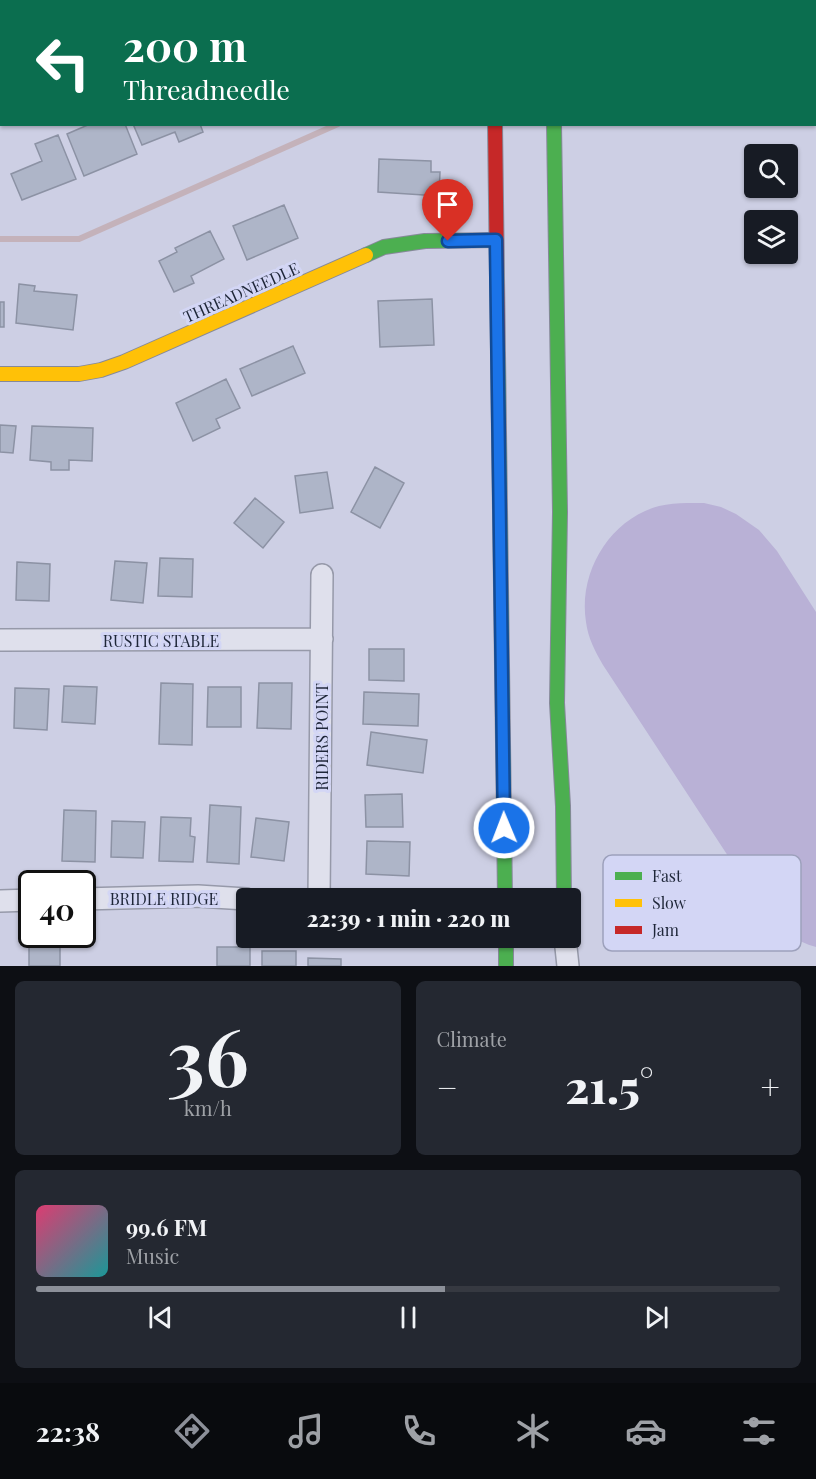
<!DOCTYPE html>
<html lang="en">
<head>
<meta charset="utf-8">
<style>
  :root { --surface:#171b24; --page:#242831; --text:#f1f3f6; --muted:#9ea1a6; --line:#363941; --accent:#8c9099 }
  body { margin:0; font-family:"Playfair Display",serif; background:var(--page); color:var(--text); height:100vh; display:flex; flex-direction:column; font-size:22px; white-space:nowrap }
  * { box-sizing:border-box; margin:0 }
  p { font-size:20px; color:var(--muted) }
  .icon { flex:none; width:33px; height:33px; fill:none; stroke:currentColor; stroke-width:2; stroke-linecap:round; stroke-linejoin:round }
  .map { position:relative; height:966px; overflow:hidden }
  .side { display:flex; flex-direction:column; gap:15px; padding:15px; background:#0d0f14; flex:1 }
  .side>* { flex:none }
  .top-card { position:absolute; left:0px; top:0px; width:816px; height:126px; box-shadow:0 2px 4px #0004; background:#0b6e4f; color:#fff; overflow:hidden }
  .controls { position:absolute; left:744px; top:144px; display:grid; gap:12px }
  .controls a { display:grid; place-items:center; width:54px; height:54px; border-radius:6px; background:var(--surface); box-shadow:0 2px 4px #0004; font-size:30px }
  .speed { position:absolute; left:18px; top:870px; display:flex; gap:12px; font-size:30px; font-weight:700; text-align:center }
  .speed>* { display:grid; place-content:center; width:78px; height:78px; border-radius:50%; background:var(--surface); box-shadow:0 2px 4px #0004; line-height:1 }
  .speed .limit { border:3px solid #111; border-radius:9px; background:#fff; color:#111 }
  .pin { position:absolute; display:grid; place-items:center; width:51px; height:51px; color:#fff; margin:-62px -26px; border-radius:50% 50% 50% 0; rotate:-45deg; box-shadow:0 0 6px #0007 }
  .pin .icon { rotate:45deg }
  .me { position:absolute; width:66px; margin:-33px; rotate:359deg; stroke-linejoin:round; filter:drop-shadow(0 0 4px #0008) }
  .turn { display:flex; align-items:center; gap:21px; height:126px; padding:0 24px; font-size:27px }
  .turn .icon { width:78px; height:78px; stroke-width:2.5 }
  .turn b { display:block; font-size:42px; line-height:51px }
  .big { font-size:45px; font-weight:800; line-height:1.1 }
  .side .tile { flex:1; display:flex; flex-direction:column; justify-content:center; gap:9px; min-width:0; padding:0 21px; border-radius:9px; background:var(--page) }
  .side .dial { align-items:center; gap:0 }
  .dial b { font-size:78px; line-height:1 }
  .song { display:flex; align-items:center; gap:18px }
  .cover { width:72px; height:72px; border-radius:9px; background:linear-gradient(135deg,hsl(340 70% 55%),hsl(180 70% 35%)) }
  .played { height:6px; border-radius:3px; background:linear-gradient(90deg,var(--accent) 55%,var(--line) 55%) }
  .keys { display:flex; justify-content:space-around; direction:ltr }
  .heat { display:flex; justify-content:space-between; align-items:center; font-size:33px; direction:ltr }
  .side .tiles { flex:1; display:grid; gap:15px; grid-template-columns:1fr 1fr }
  .tile:last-child { grid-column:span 2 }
  .trip { position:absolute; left:236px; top:888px; width:345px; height:60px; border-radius:6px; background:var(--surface); box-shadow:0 2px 4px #0004; font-weight:800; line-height:60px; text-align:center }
  .tabs { display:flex; height:96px; justify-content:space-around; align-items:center; background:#090b0e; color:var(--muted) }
  .tabs .icon { width:42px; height:42px }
  .tabs .current { color:var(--accent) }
  .tabs b { font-size:27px; color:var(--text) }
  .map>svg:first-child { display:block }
  .green { fill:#b9b1d6 }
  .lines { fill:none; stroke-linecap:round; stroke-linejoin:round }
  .stream { stroke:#c4b2ba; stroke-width:6 }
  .building { fill:#aeb5c8; stroke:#8c92a4; stroke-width:1.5 }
  .lane-casing { stroke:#9699a9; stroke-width:14 }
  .street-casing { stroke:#9699a9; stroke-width:24 }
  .fast-casing { stroke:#868999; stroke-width:16 }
  .slow-casing { stroke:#868999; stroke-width:16 }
  .jam-casing { stroke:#868999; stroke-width:16 }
  .lane { stroke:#dfe0ec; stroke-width:10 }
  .street { stroke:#dfe0ec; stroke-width:21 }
  .fast { stroke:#4caf50; stroke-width:14 }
  .slow { stroke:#ffc107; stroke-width:14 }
  .jam { stroke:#c62828; stroke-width:14 }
  .route-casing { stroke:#114b97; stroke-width:15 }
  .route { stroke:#1a73e8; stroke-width:10 }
  .labels { text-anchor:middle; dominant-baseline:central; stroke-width:6; stroke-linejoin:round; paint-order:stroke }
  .street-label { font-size:16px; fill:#1e2638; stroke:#d3d6f5 }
  .key { fill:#d3d6f5; stroke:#9da1bc; stroke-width:1.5 }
  .key-label { font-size:16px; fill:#1e2638 }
</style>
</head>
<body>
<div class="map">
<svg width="816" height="966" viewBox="0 0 816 966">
  <rect width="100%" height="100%" fill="#cdcfe4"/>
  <path class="green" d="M687,503H704L721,507L736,514L759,530L777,551L816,612V947C796,942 780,928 766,914L603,665C595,651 588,638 586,622C578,572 610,519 659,506C668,504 678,503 687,503Z"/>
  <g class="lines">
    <path class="stream" d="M697,2L699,0
      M0,239H79L338,124"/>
  </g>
  <path class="building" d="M90,124H125L137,154L84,176L67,134Z
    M133,124H200L203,132L179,142L175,132L142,145Z
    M58,135L76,179L22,200L11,174L42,161L35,144Z
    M379,159L431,161V172H440L439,196L378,192Z
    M284,205L298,238L247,260L233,226Z
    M210,231L224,259L191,276L194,283L174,292L159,261L177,252L175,248Z
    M19,284L35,286L34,291L77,295L73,330L16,323Z
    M432,299L434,345L380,347L378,301Z
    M0,302H4V327H0Z
    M293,346L305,373L252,396L240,369Z
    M226,379L240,408L216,419L220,428L193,441L176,403Z
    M0,425L16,426L13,453L0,452Z
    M32,426L93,428L92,461L69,460V470H51V462L30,460Z
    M375,467L404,483L380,528L351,512Z
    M327,472L333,508L300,513L295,476Z
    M255,498L284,522L263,548L234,523Z
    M160,558L193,559L192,597L158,596Z
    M115,561L147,563L143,603L111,600Z
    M17,562L50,564L49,601L16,600Z
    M369,649H404V681L369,680Z
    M161,683L193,684L192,745L159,744Z
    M259,683H292L291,729L257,728Z
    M64,686L97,687L95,724L62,722Z
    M208,687H241V727H207Z
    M15,688L49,689L47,730L14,728Z
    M364,692L419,694L418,726L363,724Z
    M371,732L427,740L423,773L367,765Z
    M402,794L403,827H366L365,795Z
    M210,805L241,807L239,864L207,862Z
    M64,810L96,811L95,862L62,861Z
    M161,817L191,818L190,836L195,837L193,862L159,861Z
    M256,818L289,822L284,861L251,857Z
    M112,821L145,822L143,858L111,857Z
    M367,841L410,842L409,876L366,874Z
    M29,946L60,947V966H29Z
    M217,947H250V966H217Z
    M262,951H296V966H262Z
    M308,958L341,959V966H308Z"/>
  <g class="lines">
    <g class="lane-casing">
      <path id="lane" d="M814,66H816"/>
    </g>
    <g class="street-casing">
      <path id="street" d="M553,0V2
        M239,2L242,0
        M0,102H2
        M0,640L322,639
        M319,898L322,575
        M82,899L198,896L246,899
        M0,901L32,900
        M565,938L568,966"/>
    </g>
    <g class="fast-casing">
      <path id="fast" d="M554,124L560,512L557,703L563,806L564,898
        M366,255L384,247L425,241L496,240
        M498,355L505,898
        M506,938V966"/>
    </g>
    <g class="slow-casing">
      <path id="slow" d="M0,374H79L101,370L124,362L366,255"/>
    </g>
    <g class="jam-casing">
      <path id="jam" d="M495,0V2
        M495,124L498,355"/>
    </g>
    <use href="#lane" class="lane"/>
    <use href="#street" class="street"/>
    <use href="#fast" class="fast"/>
    <use href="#slow" class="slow"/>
    <use href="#jam" class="jam"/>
  </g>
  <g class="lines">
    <g class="route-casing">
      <path id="route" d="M448,241L496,240L504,828"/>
    </g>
    <use href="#route" class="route"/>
  </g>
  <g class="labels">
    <g class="street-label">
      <text transform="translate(241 292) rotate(-24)">THREADNEEDLE</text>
      <text x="161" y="640">RUSTIC STABLE</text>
      <text transform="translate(321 737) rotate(-90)">RIDERS POINT</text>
      <text x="164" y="898">BRIDLE RIDGE</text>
    </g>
  </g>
  <rect x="603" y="855" width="198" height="96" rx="9" class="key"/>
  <rect x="615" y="872" width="27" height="8" fill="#4caf50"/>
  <rect x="615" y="899" width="27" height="8" fill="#ffc107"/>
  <rect x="615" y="926" width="27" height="8" fill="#c62828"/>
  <g class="key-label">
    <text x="652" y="882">Fast</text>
    <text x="652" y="909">Slow</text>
    <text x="652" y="936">Jam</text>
  </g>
</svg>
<div class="controls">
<a><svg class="icon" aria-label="search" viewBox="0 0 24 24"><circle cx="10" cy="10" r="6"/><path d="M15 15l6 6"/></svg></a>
<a><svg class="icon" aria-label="layers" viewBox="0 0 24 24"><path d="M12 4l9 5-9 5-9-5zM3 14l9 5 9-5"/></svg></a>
</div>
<div class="speed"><div class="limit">40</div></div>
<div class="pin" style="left:448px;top:241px;background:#d93025"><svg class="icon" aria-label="arrive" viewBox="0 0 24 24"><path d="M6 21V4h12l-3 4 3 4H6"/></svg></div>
<svg class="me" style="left:504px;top:828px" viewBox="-20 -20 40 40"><circle r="17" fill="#1a73e8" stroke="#fff" stroke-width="3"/><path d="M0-11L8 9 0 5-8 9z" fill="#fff"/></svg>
<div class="trip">22:39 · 1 min · 220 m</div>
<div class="top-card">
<div class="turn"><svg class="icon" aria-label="left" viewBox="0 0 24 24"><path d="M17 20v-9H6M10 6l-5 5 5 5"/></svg><div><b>200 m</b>Threadneedle</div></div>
</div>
</div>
<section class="side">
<div class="tiles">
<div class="tile dial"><b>36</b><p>km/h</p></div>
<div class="tile"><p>Climate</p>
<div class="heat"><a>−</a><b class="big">21.5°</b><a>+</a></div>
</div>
<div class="tile">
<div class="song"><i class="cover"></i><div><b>99.6 FM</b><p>Music</p></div></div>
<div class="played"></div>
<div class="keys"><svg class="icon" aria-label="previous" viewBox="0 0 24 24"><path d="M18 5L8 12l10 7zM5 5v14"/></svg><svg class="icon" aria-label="pause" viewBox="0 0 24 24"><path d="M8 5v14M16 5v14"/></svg><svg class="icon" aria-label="next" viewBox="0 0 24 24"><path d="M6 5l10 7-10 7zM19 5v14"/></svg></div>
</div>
</div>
</section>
<nav class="tabs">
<b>22:38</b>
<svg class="icon current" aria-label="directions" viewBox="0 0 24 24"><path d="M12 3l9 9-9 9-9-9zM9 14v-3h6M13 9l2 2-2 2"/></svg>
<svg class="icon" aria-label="music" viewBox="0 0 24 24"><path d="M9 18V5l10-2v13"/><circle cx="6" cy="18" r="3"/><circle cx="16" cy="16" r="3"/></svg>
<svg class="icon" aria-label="phone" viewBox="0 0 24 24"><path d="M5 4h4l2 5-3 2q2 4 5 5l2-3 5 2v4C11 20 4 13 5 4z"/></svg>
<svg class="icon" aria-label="climate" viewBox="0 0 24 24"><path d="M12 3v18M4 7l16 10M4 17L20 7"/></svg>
<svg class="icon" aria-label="car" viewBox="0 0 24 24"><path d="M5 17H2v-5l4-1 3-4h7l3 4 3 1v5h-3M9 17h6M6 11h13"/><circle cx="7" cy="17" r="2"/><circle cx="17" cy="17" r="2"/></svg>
<svg class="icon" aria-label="filters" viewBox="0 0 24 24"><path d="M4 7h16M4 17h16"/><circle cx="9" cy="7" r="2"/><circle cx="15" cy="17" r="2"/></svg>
</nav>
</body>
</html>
